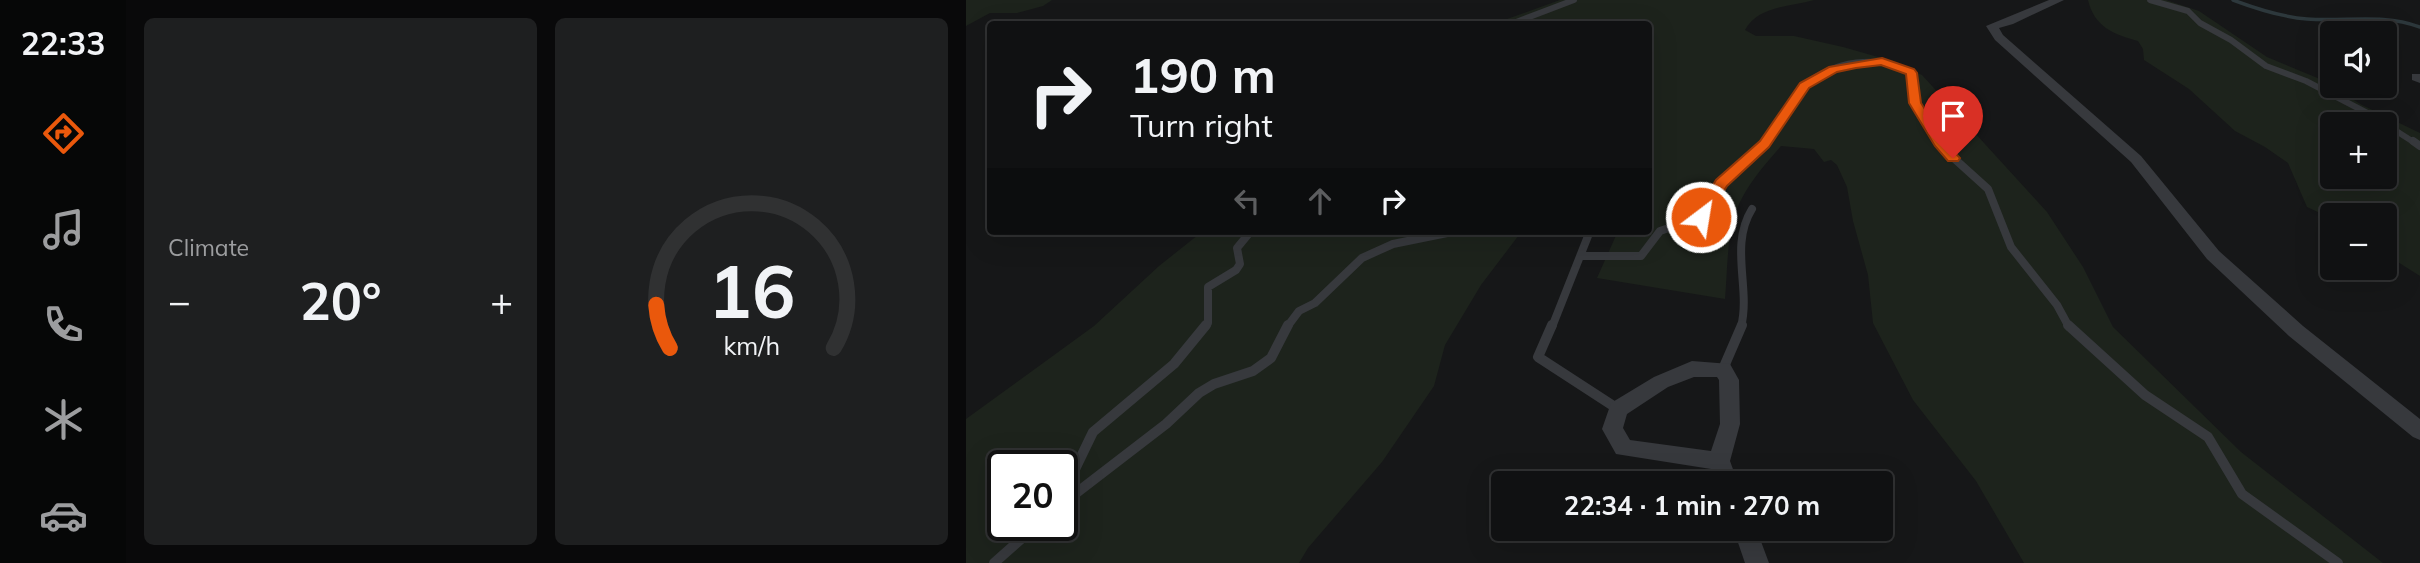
<!DOCTYPE html>
<html lang="en">
<head>
<meta charset="utf-8">
<style>
  :root { --surface:#101112; --page:#1e1f20; --text:#f1f3f6; --muted:#9c9d9f; --line:#303132; --accent:#ea580c }
  body { margin:0; font-family:Mulish,sans-serif; background:var(--page); color:var(--text); height:100vh; display:flex; flex-direction:column; font-size:26px; white-space:nowrap }
  * { box-sizing:border-box; margin:0 }
  p { font-size:23px; color:var(--muted) }
  .icon { flex:none; width:38px; height:38px; fill:none; stroke:currentColor; stroke-width:2; stroke-linecap:round; stroke-linejoin:round }
  .map { position:relative; flex:1; overflow:hidden }
  .side { display:flex; flex-direction:column; gap:18px; padding:18px; background:#09090a; width:840px }
  .side>* { flex:none }
  .banner { position:absolute; left:21px; top:21px; width:665px; height:214px; border-radius:7px; box-shadow:0 7px 28px #0002,0 0 0 2px var(--line); background:#101112; color:var(--text); overflow:hidden }
  .buttons { position:absolute; left:1354px; top:21px; display:grid; gap:14px }
  .buttons a { display:grid; place-items:center; width:77px; height:77px; border-radius:7px; background:var(--surface); box-shadow:0 7px 28px #0002,0 0 0 2px var(--line); font-size:35px }
  .speed { position:absolute; left:21px; top:450px; display:flex; gap:14px; font-size:35px; font-weight:700; text-align:center }
  .speed>* { display:grid; place-content:center; width:91px; height:91px; border-radius:50%; background:var(--surface); box-shadow:0 7px 28px #0002,0 0 0 2px var(--line); line-height:1 }
  .speed .limit { border:4px solid #111; border-radius:10px; background:#fff; color:#111 }
  .pin { position:absolute; display:grid; place-items:center; width:60px; height:60px; color:#fff; margin:-72px -30px; border-radius:50% 50% 50% 0; rotate:-45deg; box-shadow:0 0 7px #0007 }
  .pin .icon { rotate:45deg }
  .me { position:absolute; width:77px; margin:-38px; rotate:31deg; stroke-linejoin:round; filter:drop-shadow(0 0 5px #0008) }
  .turn { display:flex; align-items:center; gap:24px; height:147px; padding:0 28px; font-size:32px }
  .turn .icon { width:91px; height:91px; stroke-width:2.5 }
  .turn b { display:block; font-size:49px; line-height:60px }
  .lanes { display:flex; align-items:center; height:66px; padding:0 28px; background:#0003; justify-content:center; gap:35px; direction:ltr }
  .lanes .off { opacity:.35 }
  .big { font-size:52px; font-weight:700; line-height:1.1 }
  .side .tile { flex:1; display:flex; flex-direction:column; justify-content:center; gap:10px; min-width:0; padding:0 24px; border-radius:10px; background:var(--page) }
  .side .dial { align-items:center; gap:0 }
  .dial svg { height:182px; overflow:visible; fill:none; stroke:var(--line); stroke-width:7; stroke-linecap:round; text-anchor:middle }
  .dial text { fill:var(--text); stroke:none }
  .heat { display:flex; justify-content:space-between; align-items:center; font-size:38px; direction:ltr }
  .side .tiles { flex:1; display:grid; gap:18px; grid-template-columns:repeat(2,1fr) }
  .trip { position:absolute; left:525px; top:471px; width:402px; height:70px; border-radius:7px; background:var(--surface); box-shadow:0 7px 28px #0002,0 0 0 2px var(--line); font-weight:700; line-height:70px; text-align:center }
  main { display:flex; flex:1; min-height:0 }
  .tabs { display:flex; flex-direction:column; width:126px; justify-content:space-around; align-items:center; background:#060707; color:var(--muted) }
  .tabs .icon { width:49px; height:49px }
  .tabs .selected { color:var(--accent) }
  .tabs b { font-size:32px; color:var(--text) }
  .map>svg:first-child { display:block }
  .green { fill:#1d231c; fill-rule:evenodd }
  .lines { fill:none; stroke-linecap:round; stroke-linejoin:round }
  .stream { stroke:#2d383c; stroke-width:3.5 }
  .service-far2 { stroke:#37393d; stroke-width:6 }
  .service-far1 { stroke:#37393d; stroke-width:8 }
  .service { stroke:#37393d; stroke-width:10 }
  .minor { fill:#37393d; fill-rule:evenodd }
  .route { fill:#ea580c; stroke:#983908; stroke-width:2 }
</style>
</head>
<body>
<main>
<nav class="tabs">
<b>22:33</b>
<svg class="icon selected" aria-label="directions" viewBox="0 0 24 24"><path d="M12 3l9 9-9 9-9-9zM9 14v-3h6M13 9l2 2-2 2"/></svg>
<svg class="icon" aria-label="music" viewBox="0 0 24 24"><path d="M9 18V5l10-2v13"/><circle cx="6" cy="18" r="3"/><circle cx="16" cy="16" r="3"/></svg>
<svg class="icon" aria-label="phone" viewBox="0 0 24 24"><path d="M5 4h4l2 5-3 2q2 4 5 5l2-3 5 2v4C11 20 4 13 5 4z"/></svg>
<svg class="icon" aria-label="climate" viewBox="0 0 24 24"><path d="M12 3v18M4 7l16 10M4 17L20 7"/></svg>
<svg class="icon" aria-label="car" viewBox="0 0 24 24"><path d="M5 17H2v-5l4-1 3-4h7l3 4 3 1v5h-3M9 17h6M6 11h13"/><circle cx="7" cy="17" r="2"/><circle cx="17" cy="17" r="2"/></svg>
</nav>
<section class="side">
<div class="tiles">
<div class="tile"><p>Climate</p>
<div class="heat"><a>−</a><b class="big">20°</b><a>+</a></div>
</div>
<div class="tile dial"><svg viewBox="0 0 100 80">
<path d="M14 69A42 42 0 1 1 86 69"/>
<path d="M14 69A42 42 0 0 1 8 50" stroke="#ea580c"/>
<text x="50" y="56" font-size="32" font-weight="700">16</text>
<text x="50" y="72" font-size="11">km/h</text>
</svg></div>
</div>
</section>
<div class="map">
<svg width="1454" height="563" viewBox="0 0 1454 563">
  <rect width="100%" height="100%" fill="#161718"/>
  <path class="green" d="M0,0H86L77,6L51,13H24L0,26Z
    M594,0H848C823,7 792,6 779,30L790,36H828L877,47L926,61L956,75L1081,212L1117,267L1147,327L1275,452L1417,563H1058L1010,481L947,400L907,323L902,275L887,221L881,187L871,165L865,160L858,162L848,149L815,146C801,162 786,179 776,198C760,227 762,267 759,299L631,278L652,231H682V24H527Z
    M1122,0H1200L1233,11L1301,57L1354,79L1396,105L1454,133V276L1419,254V215H1367V219L1341,207L1322,163L1299,147L1269,131L1223,89L1178,60L1177,49L1172,41C1149,35 1128,27 1122,0ZM1367,124H1419V177H1367Z
    M237,231H556L515,285L479,345L468,386L416,462L342,548L333,563H0V419L128,326L193,266ZM37,466H96V525H37Z"/>
  <g class="lines">
    <path class="stream" d="M1267,0C1291,9 1315,17 1341,19C1380,22 1416,13 1454,27"/>
    <path class="service-far2" d="M1184,0L1222,11L1234,23L1265,40L1300,66L1340,81L1407,116L1449,143
      M545,24L608,0
      M799,143C812,126 821,104 836,88C862,61 918,51 947,76L949,103L975,143"/>
    <path class="service-far1" d="M973,141L981,152L1022,189L1045,247L1091,305L1103,327
      M1447,141L1454,146
      M616,256H675L694,231L735,217L758,180L800,141
      M239,327L242,323V287L270,270L274,264L271,248L285,231
      M321,327L333,311L349,303L396,258L427,244L491,231
      M586,327L624,231
      M775,327C785,288 763,246 786,209"/>
    <path class="service" d="M586,325L572,357L652,409
      M1102,325L1179,395L1242,437L1276,494L1372,563
      M757,369L776,325
      M96,496L127,432L208,364L240,325
      M96,504L200,424L233,393L248,384L287,371L305,358L322,325
      M28,563L71,525"/>
    <path class="minor" d="M1083,0H1098L1047,24L1033,28L1037,35L1175,156L1253,251L1337,326L1454,419V440L1447,437L1323,336L1241,259L1165,162L1029,40L1020,26Z
      M1446,74H1454V83L1446,80Z
      M726,361L764,364L773,380L774,424L764,461L772,483H750L745,469L650,454L636,429L645,403L688,377ZM728,377H751L753,380L754,424L745,451L664,440L657,428L661,414L702,387Z
      M767,528H790L803,563H779Z"/>
  </g>
  <path class="route" d="M916,58L948,69L951,73L955,103L981,144L994,158L992,161H982L969,146L943,103L940,74L915,65L890,68L871,72L843,88L803,147L761,186L740,220H730L728,217L750,180L794,141L834,83L863,67Z"/>
</svg>
<div class="buttons">
<a><svg class="icon" aria-label="sound" viewBox="0 0 24 24"><path d="M4 9h4l5-4v14l-5-4H4zM17 9q2 3 0 6"/></svg></a>
<a>+</a>
<a>−</a>
</div>
<div class="speed"><div class="limit">20</div></div>
<div class="pin" style="left:987px;top:158px;background:#d93025"><svg class="icon" aria-label="arrive" viewBox="0 0 24 24"><path d="M6 21V4h12l-3 4 3 4H6"/></svg></div>
<svg class="me" style="left:735px;top:217px" viewBox="-20 -20 40 40"><circle r="17" fill="#ea580c" stroke="#fff" stroke-width="3"/><path d="M0-11L8 9 0 5-8 9z" fill="#fff"/></svg>
<div class="trip">22:34 · 1 min · 270 m</div>
<div class="banner">
<div class="turn"><svg class="icon" aria-label="right" viewBox="0 0 24 24"><path d="M7 20v-9h11M14 6l5 5-5 5"/></svg><div><b>190 m</b>Turn right</div></div>
<div class="lanes"><svg class="icon off" aria-label="left" viewBox="0 0 24 24"><path d="M17 20v-9H6M10 6l-5 5 5 5"/></svg><svg class="icon off" aria-label="ahead" viewBox="0 0 24 24"><path d="M12 20V5M6 11l6-6 6 6"/></svg><svg class="icon" aria-label="right" viewBox="0 0 24 24"><path d="M7 20v-9h11M14 6l5 5-5 5"/></svg></div>
</div>
</div>
</main>
</body>
</html>
